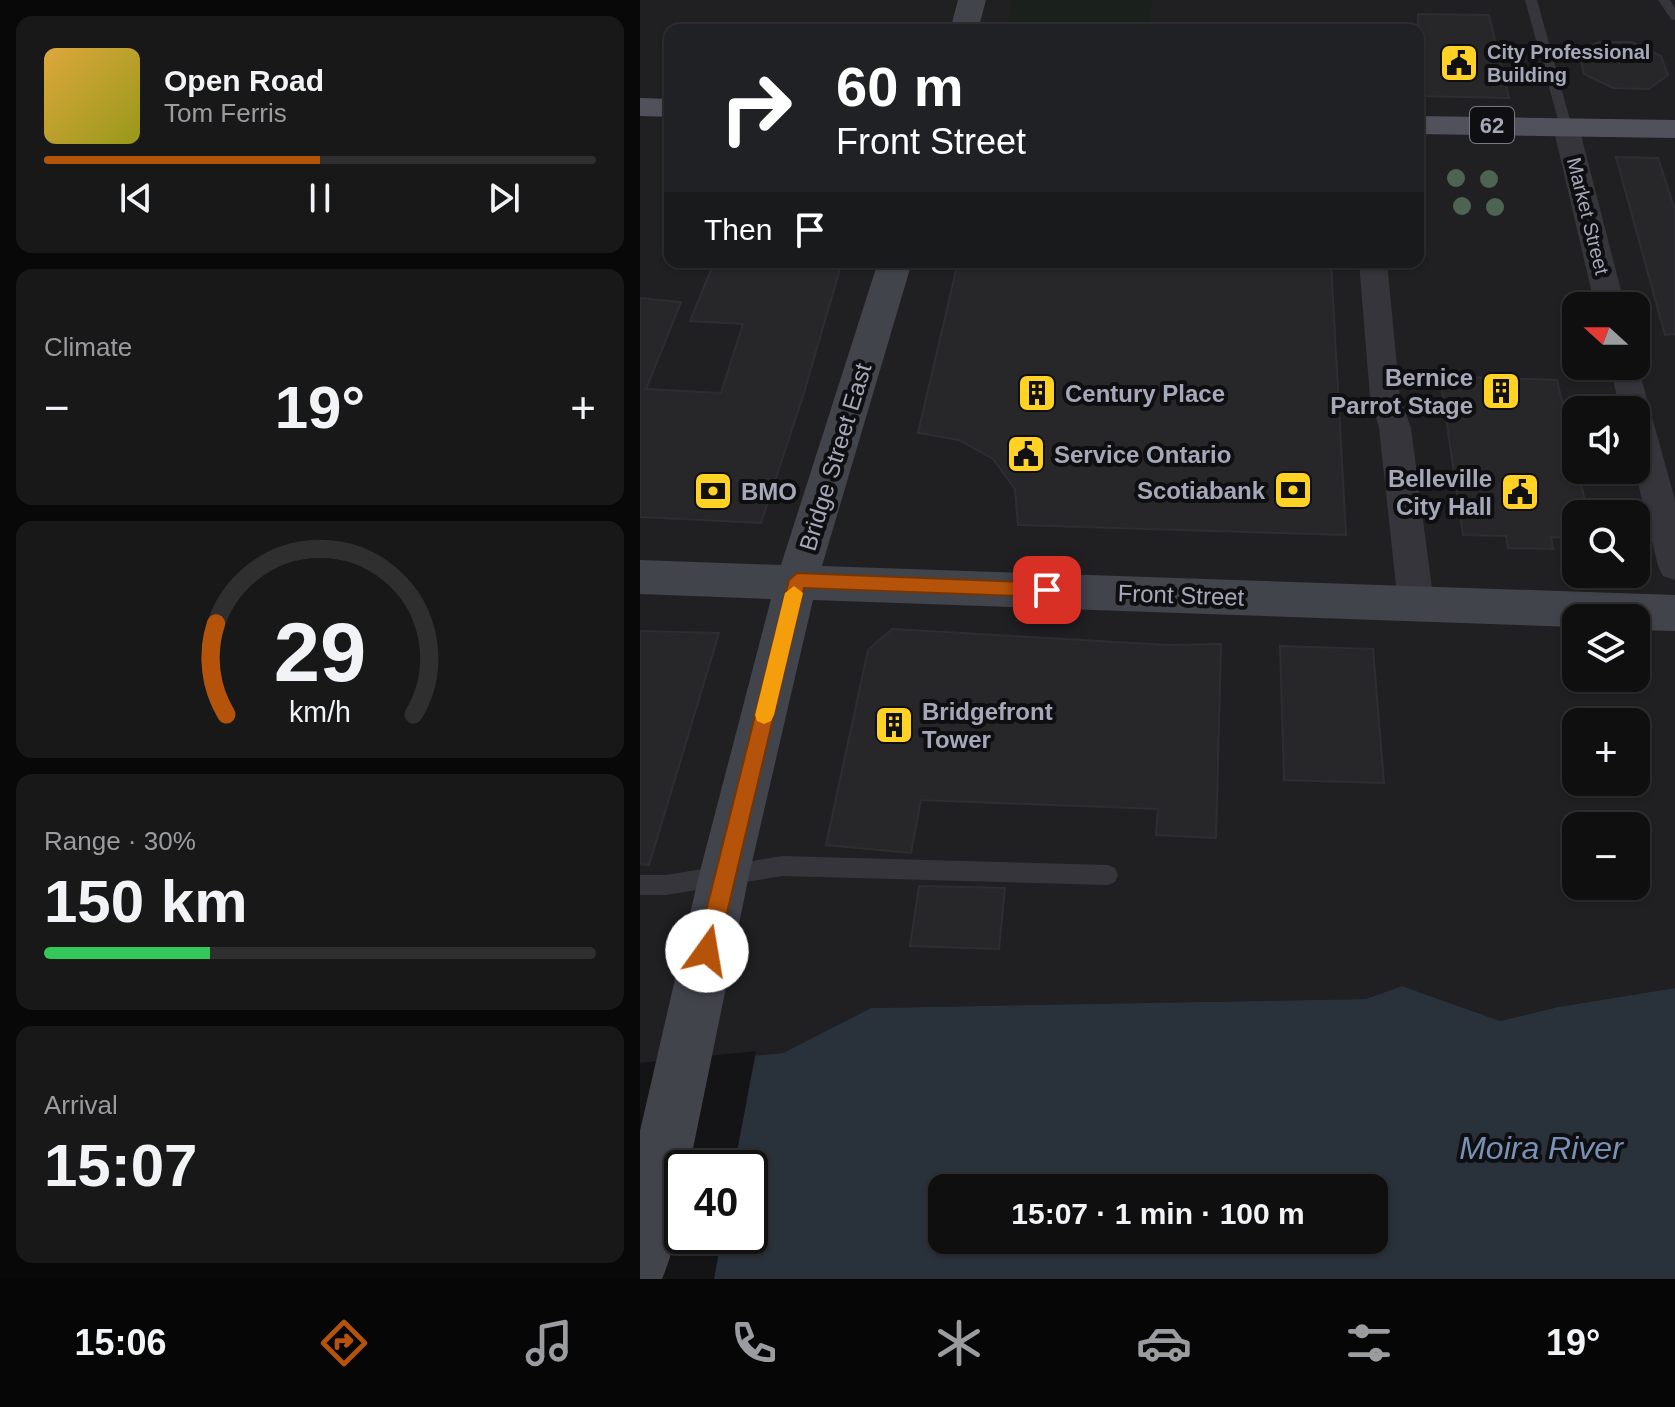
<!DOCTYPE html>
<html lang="en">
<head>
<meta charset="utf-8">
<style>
  :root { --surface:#0f0f10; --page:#181819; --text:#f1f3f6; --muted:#9b9c9f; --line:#2f2f30; --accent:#b45309 }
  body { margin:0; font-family:Helvetica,sans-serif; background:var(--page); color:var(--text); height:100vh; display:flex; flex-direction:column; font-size:30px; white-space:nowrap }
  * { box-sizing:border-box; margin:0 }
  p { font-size:26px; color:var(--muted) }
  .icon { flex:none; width:44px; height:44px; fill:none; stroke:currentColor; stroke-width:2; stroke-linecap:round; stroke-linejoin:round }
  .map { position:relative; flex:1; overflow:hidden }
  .sheet { display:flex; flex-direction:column; gap:16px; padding:16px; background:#080809; width:640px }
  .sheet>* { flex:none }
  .hud { position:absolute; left:24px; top:24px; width:760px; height:244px; border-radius:16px; box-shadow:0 2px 6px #0004,0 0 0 2px var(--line); background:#202124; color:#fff; overflow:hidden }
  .needle { width:52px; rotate:291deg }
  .buttons { position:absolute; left:922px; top:292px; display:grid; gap:16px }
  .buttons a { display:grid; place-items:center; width:88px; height:88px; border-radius:16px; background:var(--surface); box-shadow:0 2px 6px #0004,0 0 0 2px var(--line); font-size:40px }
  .speed { position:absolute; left:24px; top:1150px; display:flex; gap:16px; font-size:40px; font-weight:700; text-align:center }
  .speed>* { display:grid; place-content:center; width:104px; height:104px; border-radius:50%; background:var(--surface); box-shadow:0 2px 6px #0004,0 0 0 2px var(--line); line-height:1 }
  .speed .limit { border:4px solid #111; border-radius:12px; background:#fff; color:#111 }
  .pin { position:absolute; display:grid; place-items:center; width:68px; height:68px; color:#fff; margin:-34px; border-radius:16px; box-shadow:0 4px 12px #0006 }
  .me { position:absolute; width:88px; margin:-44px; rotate:13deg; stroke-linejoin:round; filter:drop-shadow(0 0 6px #0008) }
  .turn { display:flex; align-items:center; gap:28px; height:168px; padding:0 40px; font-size:36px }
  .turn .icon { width:104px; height:104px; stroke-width:2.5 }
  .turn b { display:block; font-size:56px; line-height:68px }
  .then { display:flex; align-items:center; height:76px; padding:0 40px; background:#0003; gap:16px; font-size:30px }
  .big { font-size:60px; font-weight:700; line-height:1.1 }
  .sheet .card { flex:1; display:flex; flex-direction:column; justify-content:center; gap:12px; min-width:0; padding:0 28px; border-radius:16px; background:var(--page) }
  .sheet .dial { align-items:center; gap:0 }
  .dial svg { height:208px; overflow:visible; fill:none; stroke:var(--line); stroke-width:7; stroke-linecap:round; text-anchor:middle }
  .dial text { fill:var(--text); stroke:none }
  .song { display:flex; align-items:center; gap:24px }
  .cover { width:96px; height:96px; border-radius:12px; background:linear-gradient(135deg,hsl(40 70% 55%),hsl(60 70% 35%)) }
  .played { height:8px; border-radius:4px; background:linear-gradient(90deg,var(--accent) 50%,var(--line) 50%) }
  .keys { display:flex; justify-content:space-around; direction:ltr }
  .heat { display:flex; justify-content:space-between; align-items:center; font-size:44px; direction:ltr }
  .charge { height:12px; border-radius:6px; background:linear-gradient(90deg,#34c759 30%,var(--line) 0) }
  .trip { position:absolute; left:288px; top:1174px; width:460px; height:80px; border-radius:16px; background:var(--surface); box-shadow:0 2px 6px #0004,0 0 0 2px var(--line); font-weight:700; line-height:80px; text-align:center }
  .dock { display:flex; height:128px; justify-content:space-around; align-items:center; background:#060606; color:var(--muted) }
  .dock .icon { width:56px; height:56px }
  .dock .current { color:var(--accent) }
  .dock b { font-size:36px; color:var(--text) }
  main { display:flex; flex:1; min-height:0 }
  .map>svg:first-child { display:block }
  .built { fill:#202023; fill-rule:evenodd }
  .green { fill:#1a211c }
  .water { fill:#29313b; fill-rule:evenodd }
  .pier { fill:#141416 }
  .building { fill:#27272a; stroke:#2e2e32; stroke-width:2 }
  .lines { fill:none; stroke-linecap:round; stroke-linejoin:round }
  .lane { fill:#35353b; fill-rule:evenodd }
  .street { fill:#35353b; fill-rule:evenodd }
  .secondary { fill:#42444c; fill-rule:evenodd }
  .primary { fill:#50515b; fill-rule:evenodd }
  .tree { fill:#4c6451 }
  .route { fill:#b45309; stroke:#753606; stroke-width:2 }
  .slow { fill:#f59e0b }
  .labels { text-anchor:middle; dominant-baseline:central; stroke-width:8; stroke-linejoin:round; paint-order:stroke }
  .far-poi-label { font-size:20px; font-weight:bold; fill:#a4a8b8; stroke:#0f0f11; text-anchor:start }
  .far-street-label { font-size:20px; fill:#a4a8b8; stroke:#0f0f11 }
  .shield { fill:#0f0f11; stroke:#777a86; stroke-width:2 }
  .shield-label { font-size:22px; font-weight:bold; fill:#a4a8b8 }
  .poi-label { font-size:24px; font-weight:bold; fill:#a4a8b8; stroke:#0f0f11; text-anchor:start }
  .street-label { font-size:24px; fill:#a4a8b8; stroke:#0f0f11 }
  .near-water-label { font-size:32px; font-style:italic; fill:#7891b6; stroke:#0f0f11 }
</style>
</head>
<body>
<main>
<section class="sheet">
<div class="card">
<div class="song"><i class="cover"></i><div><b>Open Road</b><p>Tom Ferris</p></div></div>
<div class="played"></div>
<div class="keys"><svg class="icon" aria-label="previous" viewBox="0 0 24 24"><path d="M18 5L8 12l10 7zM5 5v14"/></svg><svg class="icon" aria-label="pause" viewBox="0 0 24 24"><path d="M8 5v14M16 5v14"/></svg><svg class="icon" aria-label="next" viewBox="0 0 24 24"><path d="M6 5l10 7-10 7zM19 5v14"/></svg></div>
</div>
<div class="card"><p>Climate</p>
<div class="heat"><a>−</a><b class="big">19°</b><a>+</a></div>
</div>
<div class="card dial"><svg viewBox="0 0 100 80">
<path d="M14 69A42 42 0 1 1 86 69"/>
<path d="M14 69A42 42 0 0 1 10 34" stroke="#b45309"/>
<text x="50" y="56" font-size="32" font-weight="700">29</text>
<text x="50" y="72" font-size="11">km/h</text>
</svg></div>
<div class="card"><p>Range · 30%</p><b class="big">150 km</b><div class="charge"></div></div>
<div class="card"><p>Arrival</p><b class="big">15:07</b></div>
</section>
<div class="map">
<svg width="1035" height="1279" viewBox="0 0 1035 1279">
  <rect width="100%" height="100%" fill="#141416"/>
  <path class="built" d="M0,0H1035V988L918,1007L860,1021L762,986L726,999L231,1008L143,1053L0,1067ZM30,30H778V262H30ZM936,306H996V366H936ZM936,410H996V470H936ZM936,514H996V574H936ZM936,618H996V678H936ZM936,722H996V782H936ZM936,826H996V886H936Z"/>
  <path class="green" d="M372,0H512L509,30H366Z"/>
  <path class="water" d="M762,986L860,1021L918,1007L1035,988V1279H0V1067L143,1053L231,1008L726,999ZM42,1168H110V1236H42ZM302,1188H734V1240H302Z"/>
  <path class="pier" d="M116,1051L94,1168H42V1236H82L74,1279H0V1063Z"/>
  <path class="building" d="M778,14L849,15L869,98L778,96Z
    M958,42H992L1021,56L1028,75L1009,89L973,88L944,74L939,54Z
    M976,157L1018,158L1035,210V334L1025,335Z
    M74,262H202L163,396L121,523L0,517V298L41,302L6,389L81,393L103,324L50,321Z
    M318,262H691L706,535L378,525L375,489L353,459L319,440L278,433Z
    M800,376L917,380L948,514H936V538L911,537L913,549L868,548L866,536L823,535Z
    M252,629L528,645L581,644L576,838L516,835L518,809L281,800L271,853L186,845L228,650Z
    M0,631L79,633L9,865L0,864Z
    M640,646L733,649L744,783L644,780Z
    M279,886L365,888L359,949L270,946Z"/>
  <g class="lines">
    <path class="lane" d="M885,0H897L932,127L930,130L920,127Z
      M1018,0H1030L1035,8V20L1031,19Z
      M142,856L468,865L475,868L478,875L475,882L468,885L142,876L26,895H0V875H26Z"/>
    <path class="street" d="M926,119L935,122L939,127L985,306H955L913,127L917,122Z
      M719,262H747L760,397L771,428L794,604L788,614L776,618L764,614L758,604L739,428L730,397Z
      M996,359L1035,500V580L1023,576L1018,566L995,470L996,410H980L970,366H996Z"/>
    <path class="secondary" d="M318,0H346L338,30H310Z
      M238,262H272L182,566L1035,595V631L996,630V618H936V627L173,600L109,875L49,1168H42C42,1206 37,1244 22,1279H0V1131L59,875L131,599L0,594V560L141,565Z"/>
    <path class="primary" d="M0,98L30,99V117L0,116Z
      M778,116L1035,120V138L778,134Z"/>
  </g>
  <g class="tree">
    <circle cx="816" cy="178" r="9"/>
    <circle cx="849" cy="179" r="9"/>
    <circle cx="822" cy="206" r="9"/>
    <circle cx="855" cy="207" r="9"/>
  </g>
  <path class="route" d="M157,573L407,583L415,590L407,597L164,588L78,951L75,958L67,961L60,958L56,951L149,580Z"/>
  <path class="slow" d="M154,586L163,593L134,715L131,721L124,724L117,721L115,715L145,593Z"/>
  <defs>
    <g id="civic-square" transform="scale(2)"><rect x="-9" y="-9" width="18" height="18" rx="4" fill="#ffd223" stroke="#0f0f11"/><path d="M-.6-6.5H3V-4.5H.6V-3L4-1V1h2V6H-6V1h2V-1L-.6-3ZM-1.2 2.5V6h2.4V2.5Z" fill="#111"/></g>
    <g id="building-square" transform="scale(2)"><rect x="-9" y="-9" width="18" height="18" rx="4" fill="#ffd223" stroke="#0f0f11"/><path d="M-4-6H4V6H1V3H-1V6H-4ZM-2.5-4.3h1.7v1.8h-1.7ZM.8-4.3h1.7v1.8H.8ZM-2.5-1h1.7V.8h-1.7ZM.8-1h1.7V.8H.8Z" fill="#111"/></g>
    <g id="bank-square" transform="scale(2)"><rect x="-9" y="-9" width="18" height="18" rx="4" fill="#ffd223" stroke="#0f0f11"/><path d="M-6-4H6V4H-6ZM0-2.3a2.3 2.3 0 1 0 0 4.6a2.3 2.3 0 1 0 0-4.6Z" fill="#111"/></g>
  </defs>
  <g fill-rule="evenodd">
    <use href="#civic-square" x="819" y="63"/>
    <use href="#building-square" x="861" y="391"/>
    <use href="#building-square" x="397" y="393"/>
    <use href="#civic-square" x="386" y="454"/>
    <use href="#bank-square" x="653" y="490"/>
    <use href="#bank-square" x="73" y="491"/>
    <use href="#civic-square" x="880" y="492"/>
    <use href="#building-square" x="254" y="725"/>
  </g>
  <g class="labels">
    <g class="far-poi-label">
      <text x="847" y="52">City Professional<tspan x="847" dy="23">Building</tspan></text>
    </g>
    <g class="far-street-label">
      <text transform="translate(948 216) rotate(76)">Market Street</text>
    </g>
    <rect class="shield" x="830" y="107" width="44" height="36" rx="6"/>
    <g class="shield-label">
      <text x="852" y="125">62</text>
    </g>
    <g class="poi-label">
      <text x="833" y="377" text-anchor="end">Bernice<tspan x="833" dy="28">Parrot Stage</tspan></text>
      <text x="425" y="393">Century Place</text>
      <text x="414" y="454">Service Ontario</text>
      <text x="852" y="478" text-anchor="end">Belleville<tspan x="852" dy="28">City Hall</tspan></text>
      <text x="625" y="490" text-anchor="end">Scotiabank</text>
      <text x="101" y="491">BMO</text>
      <text x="282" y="711">Bridgefront<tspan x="282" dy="28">Tower</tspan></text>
    </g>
    <g class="street-label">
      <text transform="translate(195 457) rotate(-73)">Bridge Street East</text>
      <text transform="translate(541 595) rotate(2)">Front Street</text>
    </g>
    <g class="near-water-label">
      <text x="901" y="1148">Moira River</text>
    </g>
  </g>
</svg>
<div class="buttons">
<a><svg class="needle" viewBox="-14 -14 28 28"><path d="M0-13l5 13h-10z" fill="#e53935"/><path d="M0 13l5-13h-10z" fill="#9b9c9f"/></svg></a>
<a><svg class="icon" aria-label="sound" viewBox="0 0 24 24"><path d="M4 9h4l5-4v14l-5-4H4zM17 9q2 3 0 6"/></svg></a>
<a><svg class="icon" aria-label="search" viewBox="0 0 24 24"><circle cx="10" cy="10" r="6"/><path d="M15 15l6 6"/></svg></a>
<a><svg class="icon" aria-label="layers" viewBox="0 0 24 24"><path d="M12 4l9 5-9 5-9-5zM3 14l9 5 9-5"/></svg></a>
<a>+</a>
<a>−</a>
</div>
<div class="speed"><div class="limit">40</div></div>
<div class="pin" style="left:407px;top:590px;background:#d93025"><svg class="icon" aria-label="arrive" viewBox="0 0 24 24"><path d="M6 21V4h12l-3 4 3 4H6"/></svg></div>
<svg class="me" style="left:67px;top:951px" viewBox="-20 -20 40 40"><circle r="19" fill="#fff"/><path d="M0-13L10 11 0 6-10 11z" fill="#b45309"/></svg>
<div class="trip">15:07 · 1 min · 100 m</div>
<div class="hud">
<div class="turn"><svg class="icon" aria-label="right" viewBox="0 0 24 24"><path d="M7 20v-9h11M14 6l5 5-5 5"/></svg><div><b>60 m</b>Front Street</div></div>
<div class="then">Then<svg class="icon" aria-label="arrive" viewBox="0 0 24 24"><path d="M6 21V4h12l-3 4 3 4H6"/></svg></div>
</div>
</div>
</main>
<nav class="dock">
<b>15:06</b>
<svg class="icon current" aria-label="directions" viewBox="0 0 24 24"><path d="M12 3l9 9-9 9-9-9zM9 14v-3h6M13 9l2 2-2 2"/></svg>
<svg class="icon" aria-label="music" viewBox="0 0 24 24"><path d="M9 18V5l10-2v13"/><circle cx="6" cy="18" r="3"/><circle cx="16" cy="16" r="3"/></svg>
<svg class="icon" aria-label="phone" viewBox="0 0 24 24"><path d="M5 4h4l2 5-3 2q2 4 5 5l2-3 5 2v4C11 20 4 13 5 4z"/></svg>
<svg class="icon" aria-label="climate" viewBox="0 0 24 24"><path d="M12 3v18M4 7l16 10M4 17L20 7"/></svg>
<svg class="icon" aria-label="car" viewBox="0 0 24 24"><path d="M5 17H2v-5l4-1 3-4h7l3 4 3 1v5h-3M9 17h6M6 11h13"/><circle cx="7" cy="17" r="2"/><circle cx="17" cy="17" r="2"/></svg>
<svg class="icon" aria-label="filters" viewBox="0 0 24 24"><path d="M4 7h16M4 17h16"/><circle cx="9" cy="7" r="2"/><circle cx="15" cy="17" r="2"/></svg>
<b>19°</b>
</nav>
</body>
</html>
